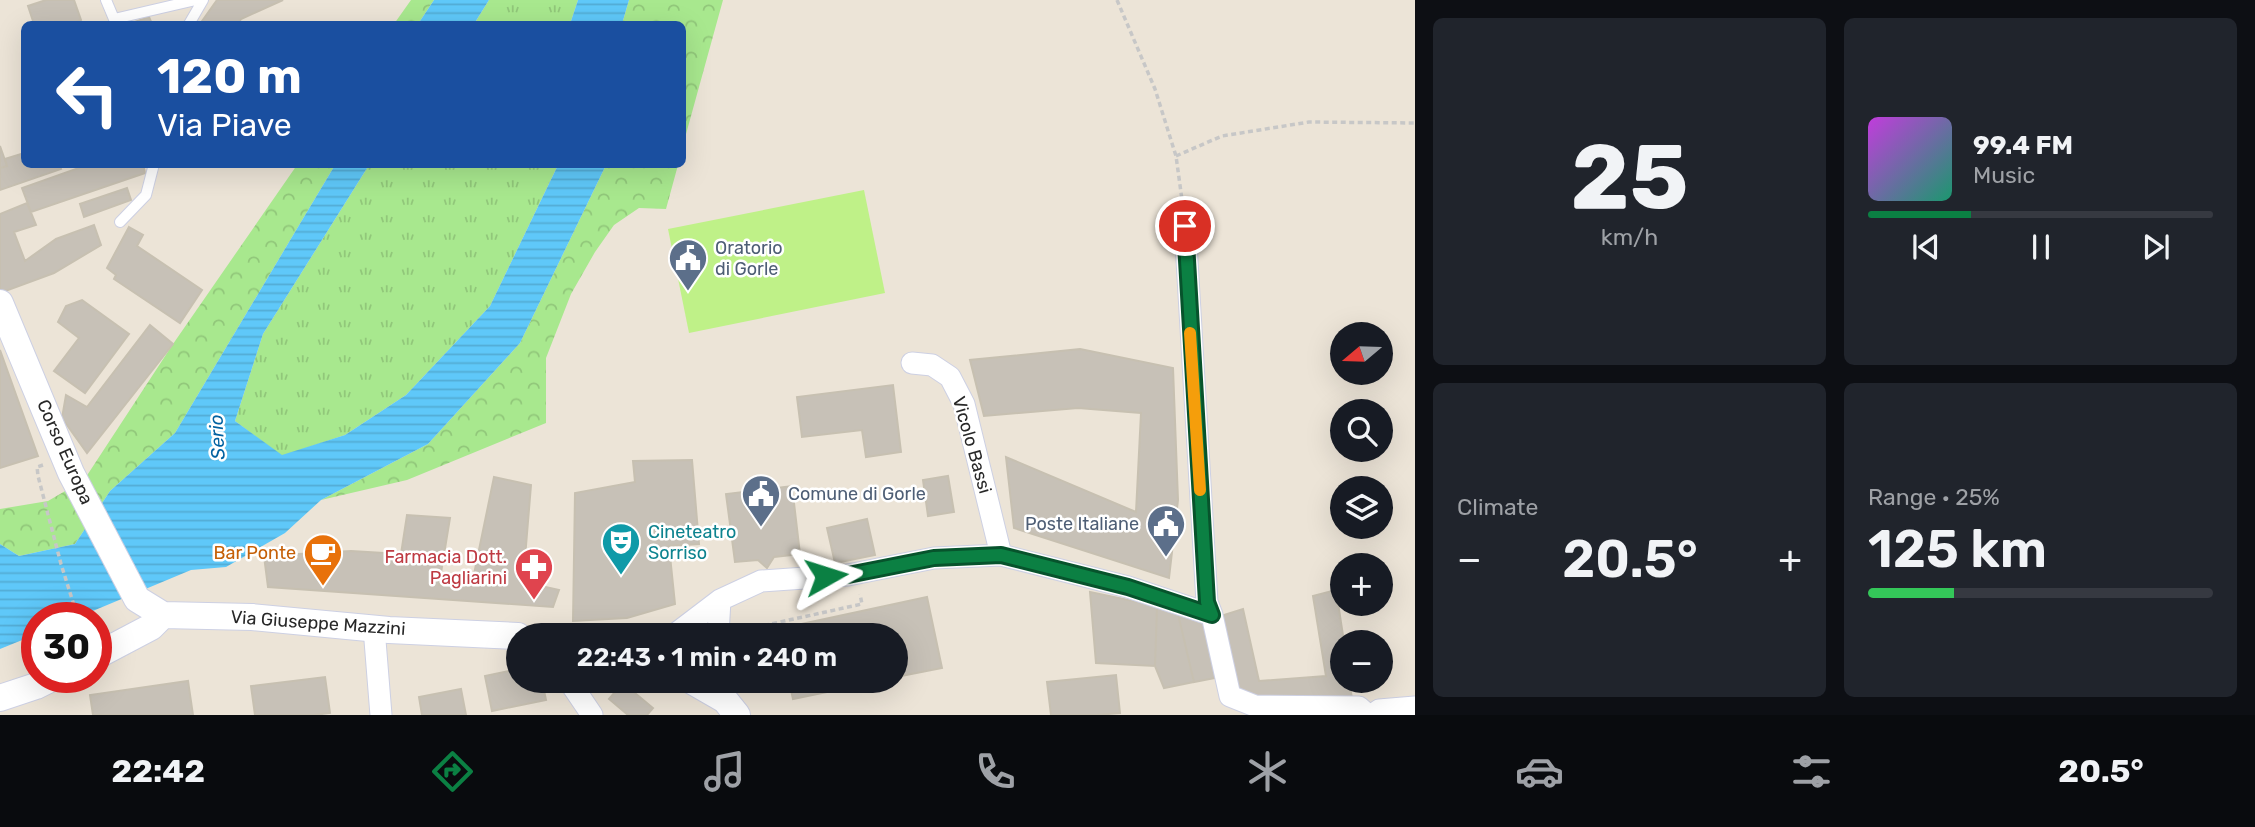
<!DOCTYPE html>
<html lang="en">
<head>
<meta charset="utf-8">
<style>
  :root { --surface:#171b24; --page:#20242c; --text:#f1f3f6; --muted:#9ea1a6; --line:#363941; --accent:#0b8043 }
  body { margin:0; font-family:Rubik,sans-serif; background:var(--page); color:var(--text); height:100vh; display:flex; flex-direction:column; font-size:26px; white-space:nowrap }
  * { box-sizing:border-box; margin:0 }
  p { font-size:23px; color:var(--muted) }
  .icon { flex:none; width:38px; height:38px; fill:none; stroke:currentColor; stroke-width:2; stroke-linecap:round; stroke-linejoin:round }
  .map { position:relative; flex:1; overflow:hidden }
  .details { display:flex; flex-direction:column; gap:18px; padding:18px; background:#0d0f14; width:840px }
  .details>* { flex:none }
  .guide { position:absolute; left:21px; top:21px; width:665px; height:147px; border-radius:10px; box-shadow:0 7px 28px #0002; background:#1a4fa0; color:#fff; overflow:hidden }
  .needle { width:46px; rotate:251deg }
  .buttons { position:absolute; left:1330px; top:322px; display:grid; gap:14px }
  .buttons a { display:grid; place-items:center; width:63px; height:63px; border-radius:50%; background:var(--surface); box-shadow:0 7px 28px #0002; font-size:35px }
  .speed { position:absolute; left:21px; top:602px; display:flex; gap:14px; font-size:35px; font-weight:700; text-align:center }
  .speed>* { display:grid; place-content:center; width:91px; height:91px; border-radius:50%; background:var(--surface); box-shadow:0 7px 28px #0002; line-height:1 }
  .speed .limit { border:10px solid #d22; background:#fff; color:#111 }
  .pin { position:absolute; display:grid; place-items:center; width:60px; height:60px; color:#fff; margin:-30px; border:4px solid #fff; border-radius:50%; box-shadow:0 2px 7px #0007 }
  .me { position:absolute; width:77px; margin:-38px; rotate:84deg; stroke-linejoin:round; filter:drop-shadow(0 0 5px #0008) }
  .turn { display:flex; align-items:center; gap:24px; height:147px; padding:0 21px; font-size:32px }
  .turn .icon { width:91px; height:91px; stroke-width:2.5 }
  .turn b { display:block; font-size:49px; line-height:60px }
  .big { font-size:52px; font-weight:600; line-height:1.1 }
  .details .widget { flex:1; display:flex; flex-direction:column; justify-content:center; gap:10px; min-width:0; padding:0 24px; border-radius:10px; background:var(--page) }
  .details .dial { align-items:center; gap:0 }
  .dial b { font-size:91px; line-height:1 }
  .song { display:flex; align-items:center; gap:21px }
  .cover { width:84px; height:84px; border-radius:10px; background:linear-gradient(135deg,hsl(290 70% 55%),hsl(160 70% 35%)) }
  .played { height:7px; border-radius:4px; background:linear-gradient(90deg,var(--accent) 30%,var(--line) 30%) }
  .keys { display:flex; justify-content:space-around; direction:ltr }
  .heat { display:flex; justify-content:space-between; align-items:center; font-size:38px; direction:ltr }
  .charge { height:10px; border-radius:5px; background:linear-gradient(90deg,#34c759 25%,var(--line) 0) }
  .details .tiles { flex:1; display:grid; gap:18px; grid-template-columns:repeat(2,1fr) }
  .trip { position:absolute; left:506px; top:623px; width:402px; height:70px; border-radius:35px; background:var(--surface); box-shadow:0 7px 28px #0002; font-weight:600; line-height:70px; text-align:center }
  .menu { display:flex; height:112px; justify-content:space-around; align-items:center; background:#090b0e; color:var(--muted) }
  .menu .icon { width:49px; height:49px }
  .menu .on { color:var(--accent) }
  .menu b { font-size:32px; color:var(--text) }
  main { display:flex; flex:1; min-height:0 }
  .map>svg:first-child { display:block }
  .grass { fill:url(#grass-tufts) }
  .forest { fill:url(#forest-crowns) }
  .pitch { fill:#bff188 }
  .water { fill:url(#water-rules) }
  .building { fill:#c7c1b7; stroke:#c7c0b1; stroke-width:2 }
  .lines { fill:none; stroke-linecap:round; stroke-linejoin:round }
  .service-casing { stroke:#cdd0e3; stroke-width:12 }
  .minor-casing { stroke:#cdd0e3; stroke-width:23 }
  .tertiary-casing { stroke:#cdd0e3; stroke-width:28 }
  .path { stroke:#c7c7c7; stroke-width:3.5; stroke-dasharray:5 3.5; stroke-linecap:butt }
  .service { stroke:#fff; stroke-width:10 }
  .minor { stroke:#fff; stroke-width:21 }
  .tertiary { stroke:#fff; stroke-width:26 }
  .route-casing { stroke:#07532c; stroke-width:18 }
  .route { stroke:#0b8043; stroke-width:12 }
  .slow { stroke:#f59e0b; stroke-width:12 }
  .labels { text-anchor:middle; dominant-baseline:central; stroke-width:5; stroke-linejoin:round; paint-order:stroke }
  .service-label { font-size:18px; fill:#4e5e75; stroke:#fff; text-anchor:start }
  .street-label { font-size:18px; fill:#282828; stroke:#fff }
  .culture-label { font-size:18px; fill:#0d838f; stroke:#fff; text-anchor:start }
  .food-label { font-size:18px; fill:#c56008; stroke:#fff; text-anchor:end }
  .health-label { font-size:18px; fill:#be3a42; stroke:#fff; text-anchor:end }
  .water-label { font-size:19px; font-style:italic; fill:#0262a1; stroke:#fff }
</style>
</head>
<body>
<main>
<div class="map">
<svg width="1415" height="715" viewBox="0 0 1415 715">
  <defs>
    <pattern id="grass-tufts" width="24" height="20" patternUnits="userSpaceOnUse" patternTransform="scale(1.75)"><rect width="24" height="20" fill="#a8e88e"/><path d="M3 7l-1-3M5 7V3M7 7l1-3M15 17l-1-3M17 17v-4M19 17l1-3" fill="none" stroke="#91c77a"/></pattern>
    <pattern id="forest-crowns" width="20" height="18" patternUnits="userSpaceOnUse" patternTransform="scale(1.75)"><rect width="20" height="18" fill="#a8e88e"/><path d="M2 6a3 3 0 1 1 6 0M12 15a3 3 0 1 1 6 0" fill="none" stroke="#91c77a"/></pattern>
    <pattern id="water-rules" width="6" height="5" patternUnits="userSpaceOnUse" patternTransform="scale(1.75)"><rect width="6" height="5" fill="#5fc8f9"/><path d="M0 2.5h6" fill="none" stroke="#53acd5"/></pattern>
  </defs>
  <rect width="100%" height="100%" fill="#ece4d7"/>
  <path class="grass" d="M489,0H578L570,24H474Z
    M369,165H558L490,306L406,395L345,435L282,456L235,421L263,334Z"/>
  <path class="forest" d="M411,0H434L418,24H394Z
    M629,0H723L683,145L682,24H622Z
    M297,165H335L175,433L110,491L75,544L19,556L0,544V509L48,501L84,480L173,344Z
    M606,165H678L666,209L639,208L614,225L595,252L571,294L546,358V423L407,480L321,500L428,444L520,343Z"/>
  <path class="pitch" d="M864,190L885,293L689,333L668,229Z"/>
  <path class="water" d="M434,0H489L474,24H418Z
    M578,0H629L622,24H570Z
    M335,165H369L263,334L235,421L282,455L345,435L406,395L490,306L558,165H606L520,343L428,444L321,500L285,533L226,567L191,570L76,618H37V634L0,649V544L19,556L75,544L110,491L175,433Z"/>
  <path class="building" d="M46,0H74L81,20L72,24H34L28,6Z
    M217,0H283L241,19L238,24H200Z
    M149,17L152,24H129Z
    M0,146L7,166L0,168Z
    M24,153V164H59L61,169L0,190V168L7,166L5,159Z
    M90,164H143L145,173L31,212L22,188Z
    M127,188L131,200L84,217L80,204Z
    M27,203L36,225L14,232L25,261L56,239L94,225L101,245L54,273L0,293V214Z
    M129,227L143,235L137,246L202,290L180,323L114,279L116,275L107,268Z
    M82,300L129,334L85,393L54,371L79,338L58,322L66,306Z
    M150,325L173,344L87,453L62,418L66,395L87,407Z
    M1080,349L1173,368L1178,500L1169,578L1014,528L1006,457L1136,512L1141,413L1078,408L984,416L970,360Z
    M0,350L38,456L0,468Z
    M893,385L901,452L866,457L862,430L802,437L797,397Z
    M692,460L699,544L669,546L675,604L627,618L573,621L575,493L635,482L633,461Z
    M948,476L954,512L928,516L923,480Z
    M494,477L531,485L523,582L559,590L553,607L268,587L264,556L351,551L401,554L407,515L450,518L439,585L472,584Z
    M792,486L800,554L774,557L767,568L758,560L735,562L726,494Z
    M867,519L875,555L835,563L827,528Z
    M1336,590L1344,642H1342V681H1349L1352,698L1304,703L1238,693L1221,616L1243,609L1259,681L1326,676L1313,596Z
    M1090,592L1157,606L1155,666L1096,663Z
    M927,597L942,668L896,677V635H779L778,629Z
    M1157,606L1178,614L1194,682L1164,688L1155,666Z
    M1178,614L1206,619L1220,677L1194,682Z
    M518,669V681H542L546,700L492,711L485,676Z
    M1116,675L1120,713L1097,715H1051L1047,682Z
    M325,677L330,713L314,715H255L251,686Z
    M188,681L193,715H93L90,695Z
    M789,681H880L793,699Z
    M623,683L653,708L647,715H628L609,699Z
    M461,689L466,715H422L419,697Z"/>
  <g class="lines">
    <g class="service-casing">
      <path id="service" d="M106,0L114,19L196,0
        M189,24L203,0
        M120,222L146,195L154,164"/>
    </g>
    <g class="minor-casing">
      <path id="minor" d="M1185,226L1207,602L1212,615L1230,696L1255,706L1359,707L1368,715
        M912,363L932,365L950,377L964,404L1001,555
        M374,628L381,715
        M674,635L720,600L761,581L848,575L934,558L1001,555L1128,587L1212,615
        M718,635L720,600
        M569,681L592,715
        M1372,715L1379,710L1415,707"/>
    </g>
    <g class="tertiary-casing">
      <path id="tertiary" d="M0,303L71,473L137,599L163,615L252,617L389,630L518,636
        M96,656L151,627L163,615
        M692,681L725,700L737,715
        M0,698L36,686L54,677"/>
    </g>
    <path class="path" d="M1117,0L1155,89L1176,156L1183,207
      M1176,156L1222,136L1309,122L1415,123
      M43,465L37,467L38,476L61,564L78,618
      M739,631L862,604L860,594"/>
    <use href="#service" class="service"/>
    <use href="#minor" class="minor"/>
    <use href="#tertiary" class="tertiary"/>
  </g>
  <g class="lines">
    <g class="route-casing">
      <path id="route" d="M826,576L848,575L934,558L1001,555L1128,587L1212,615L1207,602L1185,226"/>
    </g>
    <use href="#route" class="route"/>
    <path class="slow" d="M1190,333L1200,490"/>
  </g>
  <defs>
    <g id="civic-pin" transform="scale(2.0125)"><path d="M0 17L-7.5 6A9.5 9.5 0 1 1 7.5 6Z" fill="#5c6f8a" stroke="#fff"/><path d="M-.6-6.5H3V-4.5H.6V-3L4-1V1h2V6H-6V1h2V-1L-.6-3ZM-1.2 2.5V6h2.4V2.5Z" fill="#fff"/></g>
    <g id="theatre-pin" transform="scale(2.0125)"><path d="M0 17L-7.5 6A9.5 9.5 0 1 1 7.5 6Z" fill="#0f9aa8" stroke="#fff"/><path d="M-5-5.5Q0-4 5-5.5V0Q5 5 0 6Q-5 5-5 0ZM-3.3-2.5H-1v1.5H-3.3ZM1-2.5H3.3v1.5H1ZM-2.8 1Q0 5.5 2.8 1Z" fill="#fff"/></g>
    <g id="cafe-pin" transform="scale(2.0125)"><path d="M0 17L-7.5 6A9.5 9.5 0 1 1 7.5 6Z" fill="#e8710a" stroke="#fff"/><path d="M-5.5-4.5H6V0H3Q3 3.5 0 3.5H-2.5Q-5.5 3.5-5.5 0ZM3-3.2v2h1.7v-2ZM-6 4.5H4V6H-6Z" fill="#fff"/></g>
    <g id="pharmacy-pin" transform="scale(2.0125)"><path d="M0 17L-7.5 6A9.5 9.5 0 1 1 7.5 6Z" fill="#e0444e" stroke="#fff"/><path d="M-2-6h4v4h4v4h-4v4h-4v-4h-4v-4h4Z" fill="#fff"/></g>
  </defs>
  <g fill-rule="evenodd">
    <use href="#civic-pin" x="688" y="258"/>
    <use href="#civic-pin" x="761" y="494"/>
    <use href="#civic-pin" x="1166" y="524"/>
    <use href="#theatre-pin" x="621" y="542"/>
    <use href="#cafe-pin" x="323" y="553"/>
    <use href="#pharmacy-pin" x="534" y="567"/>
  </g>
  <g class="labels">
    <g class="service-label">
      <text x="715" y="248">Oratorio<tspan x="715" dy="21">di Gorle</tspan></text>
      <text x="788" y="494">Comune di Gorle</text>
      <text x="1139" y="524" text-anchor="end">Poste Italiane</text>
    </g>
    <g class="street-label">
      <text transform="translate(972 445) rotate(74)">Vicolo Bassi</text>
      <text transform="translate(65 452) rotate(66)">Corso Europa</text>
      <text transform="translate(318 623) rotate(4)">Via Giuseppe Mazzini</text>
    </g>
    <g class="culture-label">
      <text x="648" y="532">Cineteatro<tspan x="648" dy="21">Sorriso</tspan></text>
    </g>
    <g class="food-label">
      <text x="296" y="553">Bar Ponte</text>
    </g>
    <g class="health-label">
      <text x="507" y="557">Farmacia Dott.<tspan x="507" dy="21">Pagliarini</tspan></text>
    </g>
    <g class="water-label">
      <text transform="translate(217 437) rotate(-93)">Serio</text>
    </g>
  </g>
</svg>
<div class="buttons">
<a><svg class="needle" viewBox="-14 -14 28 28"><path d="M0-13l5 13h-10z" fill="#e53935"/><path d="M0 13l5-13h-10z" fill="#9ea1a6"/></svg></a>
<a><svg class="icon" aria-label="search" viewBox="0 0 24 24"><circle cx="10" cy="10" r="6"/><path d="M15 15l6 6"/></svg></a>
<a><svg class="icon" aria-label="layers" viewBox="0 0 24 24"><path d="M12 4l9 5-9 5-9-5zM3 14l9 5 9-5"/></svg></a>
<a>+</a>
<a>−</a>
</div>
<div class="speed"><div class="limit">30</div></div>
<div class="pin" style="left:1185px;top:226px;background:#d93025"><svg class="icon" aria-label="arrive" viewBox="0 0 24 24"><path d="M6 21V4h12l-3 4 3 4H6"/></svg></div>
<svg class="me" style="left:826px;top:576px" viewBox="-20 -20 40 40"><path d="M0-17L14 15 0 8-14 15z" fill="#0b8043" stroke="#fff" stroke-width="4"/></svg>
<div class="trip">22:43 · 1 min · 240 m</div>
<div class="guide">
<div class="turn"><svg class="icon" aria-label="left" viewBox="0 0 24 24"><path d="M17 20v-9H6M10 6l-5 5 5 5"/></svg><div><b>120 m</b>Via Piave</div></div>
</div>
</div>
<section class="details">
<div class="tiles">
<div class="widget dial"><b>25</b><p>km/h</p></div>
<div class="widget">
<div class="song"><i class="cover"></i><div><b>99.4 FM</b><p>Music</p></div></div>
<div class="played"></div>
<div class="keys"><svg class="icon" aria-label="previous" viewBox="0 0 24 24"><path d="M18 5L8 12l10 7zM5 5v14"/></svg><svg class="icon" aria-label="pause" viewBox="0 0 24 24"><path d="M8 5v14M16 5v14"/></svg><svg class="icon" aria-label="next" viewBox="0 0 24 24"><path d="M6 5l10 7-10 7zM19 5v14"/></svg></div>
</div>
<div class="widget"><p>Climate</p>
<div class="heat"><a>−</a><b class="big">20.5°</b><a>+</a></div>
</div>
<div class="widget"><p>Range · 25%</p><b class="big">125 km</b><div class="charge"></div></div>
</div>
</section>
</main>
<nav class="menu">
<b>22:42</b>
<svg class="icon on" aria-label="directions" viewBox="0 0 24 24"><path d="M12 3l9 9-9 9-9-9zM9 14v-3h6M13 9l2 2-2 2"/></svg>
<svg class="icon" aria-label="music" viewBox="0 0 24 24"><path d="M9 18V5l10-2v13"/><circle cx="6" cy="18" r="3"/><circle cx="16" cy="16" r="3"/></svg>
<svg class="icon" aria-label="phone" viewBox="0 0 24 24"><path d="M5 4h4l2 5-3 2q2 4 5 5l2-3 5 2v4C11 20 4 13 5 4z"/></svg>
<svg class="icon" aria-label="climate" viewBox="0 0 24 24"><path d="M12 3v18M4 7l16 10M4 17L20 7"/></svg>
<svg class="icon" aria-label="car" viewBox="0 0 24 24"><path d="M5 17H2v-5l4-1 3-4h7l3 4 3 1v5h-3M9 17h6M6 11h13"/><circle cx="7" cy="17" r="2"/><circle cx="17" cy="17" r="2"/></svg>
<svg class="icon" aria-label="filters" viewBox="0 0 24 24"><path d="M4 7h16M4 17h16"/><circle cx="9" cy="7" r="2"/><circle cx="15" cy="17" r="2"/></svg>
<b>20.5°</b>
</nav>
</body>
</html>
